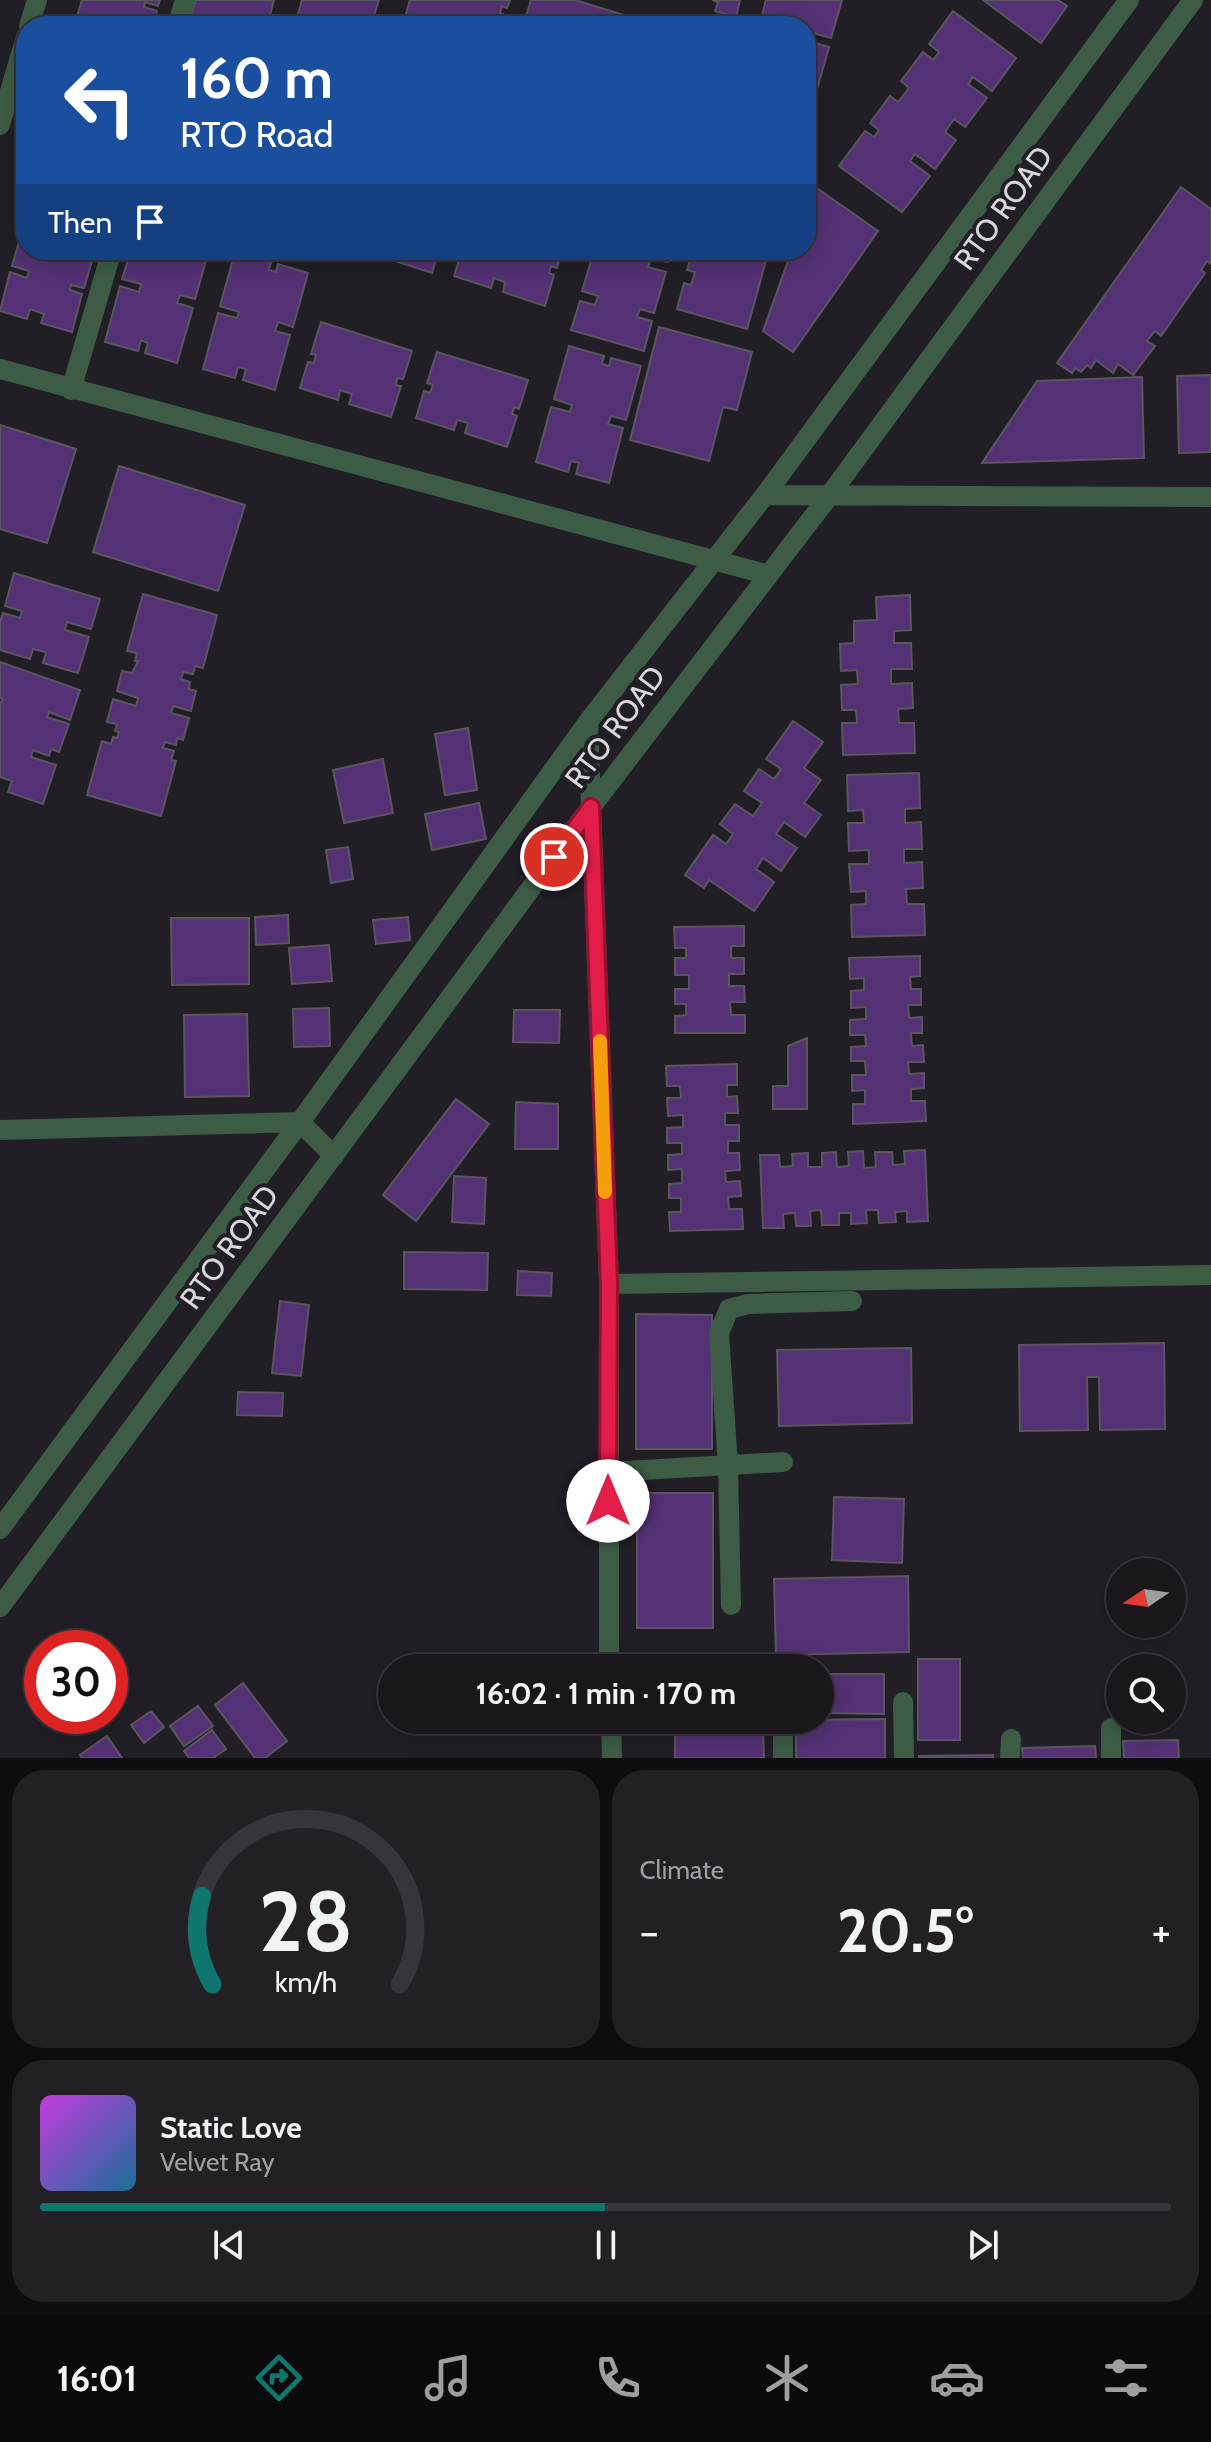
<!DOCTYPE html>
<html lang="en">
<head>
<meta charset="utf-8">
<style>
  :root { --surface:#19161c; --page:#221f25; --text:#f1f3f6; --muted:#9f9fa3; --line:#37353b; --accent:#0f766e }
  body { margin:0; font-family:Cabin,sans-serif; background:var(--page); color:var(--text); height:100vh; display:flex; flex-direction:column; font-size:30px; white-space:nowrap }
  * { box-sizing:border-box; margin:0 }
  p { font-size:26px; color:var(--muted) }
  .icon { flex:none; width:44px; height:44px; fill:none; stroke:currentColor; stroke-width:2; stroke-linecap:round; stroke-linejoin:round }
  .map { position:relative; height:1758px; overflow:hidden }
  .panel { display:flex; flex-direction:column; gap:12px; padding:12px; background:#0e0c0f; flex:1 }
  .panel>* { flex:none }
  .hud { position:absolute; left:16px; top:16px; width:800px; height:244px; border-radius:32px; box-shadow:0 4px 20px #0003,0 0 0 2px var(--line); background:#1a4fa0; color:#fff; overflow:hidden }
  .needle { width:52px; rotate:257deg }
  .controls { position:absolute; left:1106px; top:1558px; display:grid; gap:16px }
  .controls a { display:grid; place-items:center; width:80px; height:80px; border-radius:50%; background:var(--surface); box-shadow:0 4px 20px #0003,0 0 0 2px var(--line); font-size:40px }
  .speed { position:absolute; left:24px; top:1630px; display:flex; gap:16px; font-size:40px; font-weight:700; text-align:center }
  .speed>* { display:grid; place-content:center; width:104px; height:104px; border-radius:50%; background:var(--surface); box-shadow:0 4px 20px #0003,0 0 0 2px var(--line); line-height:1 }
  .speed .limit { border:12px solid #d22; background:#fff; color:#111 }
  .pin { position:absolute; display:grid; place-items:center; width:68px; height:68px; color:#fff; margin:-34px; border:4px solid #fff; border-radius:50%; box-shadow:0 2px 8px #0007 }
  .me { position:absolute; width:88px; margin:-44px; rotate:0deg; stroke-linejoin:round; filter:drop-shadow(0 0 6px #0008) }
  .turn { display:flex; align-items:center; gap:28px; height:168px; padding:0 32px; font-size:36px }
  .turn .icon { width:104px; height:104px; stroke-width:2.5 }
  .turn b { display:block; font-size:56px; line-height:68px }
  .then { display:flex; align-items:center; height:76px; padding:0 32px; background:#0003; gap:16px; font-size:30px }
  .big { font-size:60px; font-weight:700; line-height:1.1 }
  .panel .tile { flex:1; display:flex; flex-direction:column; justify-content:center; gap:12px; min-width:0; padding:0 28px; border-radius:32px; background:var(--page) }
  .panel .dial { align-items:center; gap:0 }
  .dial svg { height:208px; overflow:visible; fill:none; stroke:var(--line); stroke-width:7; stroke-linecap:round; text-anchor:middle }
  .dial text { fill:var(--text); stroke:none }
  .song { display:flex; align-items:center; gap:24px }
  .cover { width:96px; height:96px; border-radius:12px; background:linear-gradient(135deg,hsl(290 70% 55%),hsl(200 70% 35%)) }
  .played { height:8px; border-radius:4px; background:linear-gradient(90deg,var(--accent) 50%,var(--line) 50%) }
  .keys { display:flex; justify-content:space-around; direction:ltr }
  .heat { display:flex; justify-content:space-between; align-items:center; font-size:44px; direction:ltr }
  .panel .tiles { flex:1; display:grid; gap:12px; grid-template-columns:1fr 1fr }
  .tile:last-child { grid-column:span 2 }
  .trip { position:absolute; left:378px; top:1654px; width:456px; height:80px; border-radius:40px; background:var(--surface); box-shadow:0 4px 20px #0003,0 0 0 2px var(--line); font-weight:700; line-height:80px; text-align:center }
  .tabs { display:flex; height:128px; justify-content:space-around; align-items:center; background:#0a090b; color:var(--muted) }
  .tabs .icon { width:56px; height:56px }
  .tabs .active { color:var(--accent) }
  .tabs b { font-size:36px; color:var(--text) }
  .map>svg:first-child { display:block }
  .building { fill:#543174; stroke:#5a565f; stroke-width:2 }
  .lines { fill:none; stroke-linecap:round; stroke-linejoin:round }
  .minor { stroke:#3d5c46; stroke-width:20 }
  .route-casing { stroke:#92132f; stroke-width:20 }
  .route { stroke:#e11d48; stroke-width:14 }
  .slow { stroke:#f59e0b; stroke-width:14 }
  .labels { text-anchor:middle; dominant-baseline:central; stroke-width:8; stroke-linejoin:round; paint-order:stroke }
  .street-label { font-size:30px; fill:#d9d7dc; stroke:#211e26 }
</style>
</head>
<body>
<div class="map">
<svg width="1211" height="1758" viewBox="0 0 1211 1758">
  <rect width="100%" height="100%" fill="#211e26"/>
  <path class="building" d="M82,0H160L158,6L145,2L144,7L157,11L153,26H74Z
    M196,0H274L267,26H202L203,19L191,15Z
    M302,0H379L371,25L365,23L364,26H324L325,22L298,14Z
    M410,0H510L507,8L502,6L500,13L505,15L502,26H455L456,22L445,19L443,26H433L405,17Z
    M531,0H575L627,16L624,26H530L531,21L525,19Z
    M712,0H740L736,17L715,11L718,2Z
    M766,0H842L831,38L806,31V26H759Z
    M983,0H1058L1067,6L1041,43Z
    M953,11L1016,58L992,91L973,77L968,84L987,98L965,127L954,119L945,132L956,140L935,169L915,154L910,161L930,176L902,212L839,166L865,131L874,137L879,130L870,123L890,96L898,102L909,88L901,81L923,52L933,60L939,52L929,44Z
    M806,40L829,47L806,129Z
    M814,186L878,231L793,352L763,331L792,250H806V209Z
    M1181,187L1211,209V264L1207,261L1201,270L1205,273L1161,336L1155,331L1147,341L1155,346L1133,375L1118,364L1113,373L1096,360L1091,368L1087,365L1081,372L1075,368L1072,373L1057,363Z
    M26,217V250L95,251L84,288L71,285L70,290L82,294L72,332L41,323L44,314L30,309L27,319L0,311L10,272L27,278L29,271L12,266Z
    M131,250H209L195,299L180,295L177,303L193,308L177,363L145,353L148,343L141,340L138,351L105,342L120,286L139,292L141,284L122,279Z
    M392,250H439L432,273L389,259Z
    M462,250L467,252L562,250L557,268L551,266L549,273L554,275L545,306L503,292L505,282L494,278L491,288L454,276Z
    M611,250H672L668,262L651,258L648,267L666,272L654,313L640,309L637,317L652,321L644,351L571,330L580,301L595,305L598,296L582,291L594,251L610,255Z
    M693,250H769L747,329L677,309L684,283L691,285L695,272L687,270Z
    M235,252L271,262L269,270L276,272L278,264L308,273L293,327L278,322L275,331L290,335L275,390L243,380L246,369L238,367L235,378L203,369L218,313L237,318L239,312L220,306Z
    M321,322L412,351L403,379L397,378L396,385L401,386L391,417L349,404L352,394L340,390L338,400L300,388L308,362L314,363L316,355L311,354Z
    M659,327L752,352L737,410L723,407L709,461L630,440Z
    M569,346L604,356L602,364L609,366L611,358L641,366L626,420L611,416L608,424L623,428L609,483L576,474L579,463L571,461L568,472L536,462L551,407L570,412L572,405L554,399Z
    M437,352L528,380L519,409L514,407L512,414L517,416L507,447L465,433L468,423L457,420L454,430L416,418L424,391L430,393L433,385L427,383Z
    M1211,375V452L1179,453L1177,376Z
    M1142,377L1144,458L982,463L1037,381Z
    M0,425L76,449L47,543L0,529Z
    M119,466L245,505L218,591L93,552Z
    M14,573L100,599L91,629L67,622L65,630L89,637L78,673L43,663L46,652L33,649L30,659L0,650V622L3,613L20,618L22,611L5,606Z
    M143,594L217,615L203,668L195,666L193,674L183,672L181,679L190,682L189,689L196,691L191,711L173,706L171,713L189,718L183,740L177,738L176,745L165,742L163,748L174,751L171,760L176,761L161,816L87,795L102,741L111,744L113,737L117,738L119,732L115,731L117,724L107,722L113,699L136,706L138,698L117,691L122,671L132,673L138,661H135L137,653L127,651Z
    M910,595L911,630L894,631V643H911L912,669H891V684L912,683L913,708L898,709L899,723H914L915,753L843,755L842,723H857L856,710H842L841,685L858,684L857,670L841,671L840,644L854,643V621L877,620L876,597Z
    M0,662L80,690L70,720L49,712L47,717L69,724L59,752L51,749L49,756L33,750L31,757L56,765L43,804L8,792L12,781L0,777V704L3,699L0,698Z
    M793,721L823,742L804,768L821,780L804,803L821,815L805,837L784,822L776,834L797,848L781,871L763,858L756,869L774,882L754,911L709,880L704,888L685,875L713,835L726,844L733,834L720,824L735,804L753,816L762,803L744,791L759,769L774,779L781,769L766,759Z
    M468,728L477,790L445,795L435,734Z
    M383,759L393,813L344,823L333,770Z
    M919,773L920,808L905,809V823L921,822L922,849H904V863L922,862L923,888L906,889L907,904H924L925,935L852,937L851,905L866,904V891L851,892L849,864H869V850L849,851L848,823H864L863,810L848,811L847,775Z
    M479,803L486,839L432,850L425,814Z
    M348,847L353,879L331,883L326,850Z
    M288,915L289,943L256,945L255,917Z
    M408,917L410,940L376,944L373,920Z
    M171,918H249V984L172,985Z
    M744,926V946H731V958H744V974H729V986H744L745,1002H730L731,1015H745V1033H675V1016L686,1015V1004H675V989H689V975H675V958H686V948H675L674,927Z
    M329,945L332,981L292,984L289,948Z
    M920,956V976L910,977L911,989H921V1005H908L909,1018L922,1017V1033H911L912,1046L923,1045L924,1062H908L909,1074L924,1073V1088L911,1089V1101H925L926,1121L853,1124V1104H865V1090L852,1091V1075H866L865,1061H851V1047L866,1046L865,1035H850V1020L866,1019V1007L851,1008V991L864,990V978L850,979L849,958Z
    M329,1008L330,1046L294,1047L293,1009Z
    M514,1010H560L559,1043L513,1042Z
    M247,1014L249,1096L185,1097L184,1015Z
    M807,1038V1109H773V1086H788V1046Z
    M737,1064V1085H727V1097L737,1096L738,1113H725V1125H739V1141H728V1153H739L740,1170L725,1171L726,1182L740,1181L741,1196L728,1197L729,1209H742L743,1229L670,1231L669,1212H681V1198H669V1184L682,1183V1169L668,1170V1155L682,1154V1143H667V1128L683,1127V1115L668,1116L667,1098H681L680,1086H667L666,1066Z
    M456,1099L489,1124L416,1221L383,1195Z
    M516,1102L558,1104V1149H515Z
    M925,1150L928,1221L907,1222V1211L895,1212L896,1222L879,1223L878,1210H866L867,1223L851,1224V1213H839V1225H822L821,1210L810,1211L811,1226H796L795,1213L783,1214L784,1228H763L760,1155H779L780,1167L793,1166L792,1154L808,1153V1167H822V1153L836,1152L837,1167L849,1166L848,1152L863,1151L864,1168L876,1167L875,1152H892L893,1165L905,1164L904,1151Z
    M454,1176L486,1178L484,1224L452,1222Z
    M404,1252L488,1253L487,1290L404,1289Z
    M518,1271L552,1273L551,1296L517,1295Z
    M280,1301L309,1305L301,1376L272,1373Z
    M636,1314L712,1315V1449H636Z
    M1164,1343L1165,1429L1100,1430L1099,1377H1087L1088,1430L1020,1431L1019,1345Z
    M911,1348L912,1423L779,1426L777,1350Z
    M238,1392L283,1393L282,1416L237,1415Z
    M637,1493H713V1628H637Z
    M834,1497L904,1499L902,1563L832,1560Z
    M908,1576L909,1652L776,1655L774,1579Z
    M918,1659H960V1740H918Z
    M820,1674H884V1714L820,1713Z
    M243,1683L287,1741L265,1758H255L215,1705Z
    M198,1706L213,1726L184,1746L170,1726Z
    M151,1711L164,1727L144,1743L131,1725Z
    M885,1719V1758H796V1720Z
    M763,1725L764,1758H675V1726Z
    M212,1730L226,1749L213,1758H189L184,1751Z
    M107,1736L122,1758H82L80,1755Z
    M1178,1740L1179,1758H1124L1123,1741Z
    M1095,1746L1096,1758H1023L1022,1748Z
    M993,1755V1758H919V1756Z"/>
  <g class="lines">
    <path class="minor" d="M29,26L37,0
      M177,26L185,0
      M0,125L26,37
      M0,369L769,575
      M71,390L112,250
      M765,495L1211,497
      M588,722L609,1284V1668
      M0,1130L300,1122L334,1156
      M609,1284L1211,1275
      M608,1472L783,1462
      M0,1529L300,1122L588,722L765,495L1129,0
      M731,1605L728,1466L719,1333L729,1309L748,1304L852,1301
      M0,1607L591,807L829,496L1193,0
      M903,1702L904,1758
      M611,1720L612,1758
      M783,1758V1720
      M1010,1758L1011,1739
      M1111,1758V1728"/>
  </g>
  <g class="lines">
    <g class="route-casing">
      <path id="route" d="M554,857L591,807L609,1284L608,1501"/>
    </g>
    <use href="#route" class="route"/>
    <path class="slow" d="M600,1041L605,1192"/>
  </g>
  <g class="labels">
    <g class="street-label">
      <text transform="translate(1003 208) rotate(-54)">RTO ROAD</text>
      <text transform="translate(615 727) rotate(-53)">RTO ROAD</text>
      <text transform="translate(229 1247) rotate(-54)">RTO ROAD</text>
    </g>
  </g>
</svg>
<div class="controls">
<a><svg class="needle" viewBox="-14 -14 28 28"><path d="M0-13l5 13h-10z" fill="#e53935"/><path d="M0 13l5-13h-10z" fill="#9f9fa3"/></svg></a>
<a><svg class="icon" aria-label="search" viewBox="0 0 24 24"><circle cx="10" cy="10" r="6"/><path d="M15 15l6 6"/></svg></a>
</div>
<div class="speed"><div class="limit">30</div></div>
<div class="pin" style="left:554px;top:857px;background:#d93025"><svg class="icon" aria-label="arrive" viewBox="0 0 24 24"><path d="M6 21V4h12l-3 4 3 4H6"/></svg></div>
<svg class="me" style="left:608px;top:1501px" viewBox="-20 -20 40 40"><circle r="19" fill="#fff"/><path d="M0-13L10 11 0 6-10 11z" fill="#e11d48"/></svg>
<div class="trip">16:02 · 1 min · 170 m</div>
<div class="hud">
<div class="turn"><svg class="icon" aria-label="left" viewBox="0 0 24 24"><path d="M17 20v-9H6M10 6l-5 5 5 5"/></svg><div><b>160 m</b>RTO Road</div></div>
<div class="then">Then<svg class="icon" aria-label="arrive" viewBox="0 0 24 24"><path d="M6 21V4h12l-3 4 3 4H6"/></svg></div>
</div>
</div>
<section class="panel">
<div class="tiles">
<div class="tile dial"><svg viewBox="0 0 100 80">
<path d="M14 69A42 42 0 1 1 86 69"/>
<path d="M14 69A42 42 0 0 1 10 35" stroke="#0f766e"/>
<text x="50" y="56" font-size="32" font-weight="700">28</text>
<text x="50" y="72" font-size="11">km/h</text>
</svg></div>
<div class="tile"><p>Climate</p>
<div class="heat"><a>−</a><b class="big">20.5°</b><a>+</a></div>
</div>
<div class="tile">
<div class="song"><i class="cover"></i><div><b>Static Love</b><p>Velvet Ray</p></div></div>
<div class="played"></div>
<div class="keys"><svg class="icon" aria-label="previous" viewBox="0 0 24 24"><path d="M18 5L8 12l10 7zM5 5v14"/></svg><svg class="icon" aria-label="pause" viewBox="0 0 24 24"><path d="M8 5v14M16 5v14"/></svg><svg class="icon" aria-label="next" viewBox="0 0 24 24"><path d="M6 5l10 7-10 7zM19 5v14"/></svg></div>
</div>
</div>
</section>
<nav class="tabs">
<b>16:01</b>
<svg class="icon active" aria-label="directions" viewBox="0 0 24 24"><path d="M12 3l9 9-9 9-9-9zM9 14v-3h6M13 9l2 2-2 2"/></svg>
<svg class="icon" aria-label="music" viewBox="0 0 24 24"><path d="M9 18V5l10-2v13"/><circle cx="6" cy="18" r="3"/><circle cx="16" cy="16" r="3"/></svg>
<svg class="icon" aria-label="phone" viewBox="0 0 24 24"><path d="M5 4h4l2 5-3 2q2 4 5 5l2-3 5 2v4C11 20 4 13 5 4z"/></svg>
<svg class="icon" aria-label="climate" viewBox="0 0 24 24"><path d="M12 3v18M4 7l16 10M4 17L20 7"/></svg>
<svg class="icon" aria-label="car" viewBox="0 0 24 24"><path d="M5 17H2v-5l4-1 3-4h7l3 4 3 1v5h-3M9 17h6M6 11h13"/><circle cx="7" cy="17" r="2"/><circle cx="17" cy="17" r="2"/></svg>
<svg class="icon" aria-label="filters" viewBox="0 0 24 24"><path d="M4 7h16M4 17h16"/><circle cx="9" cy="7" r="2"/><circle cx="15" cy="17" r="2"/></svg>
</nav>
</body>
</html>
